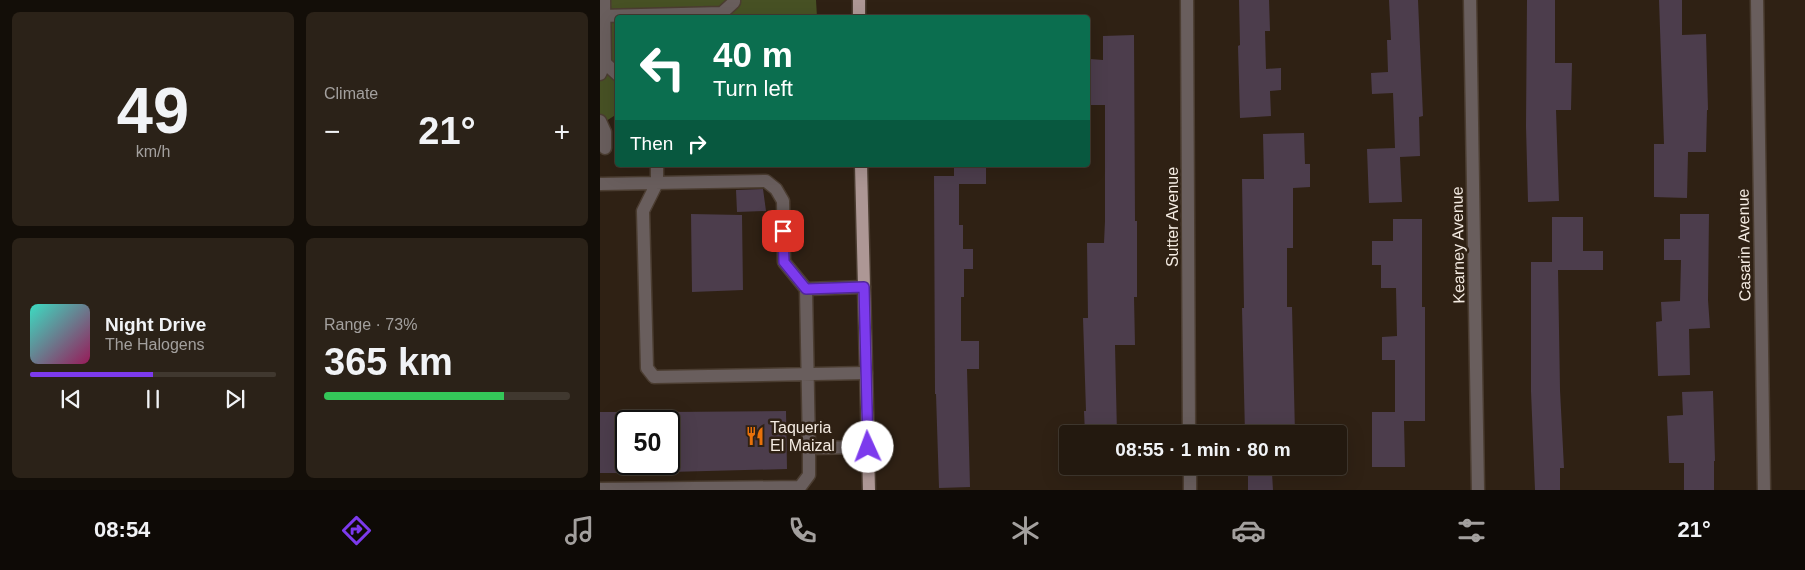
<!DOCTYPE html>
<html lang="en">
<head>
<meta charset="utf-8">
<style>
  :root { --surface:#23190f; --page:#2b2218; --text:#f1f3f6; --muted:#a3a09e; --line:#40382f; --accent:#7c3aed }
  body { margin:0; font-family:Arial,sans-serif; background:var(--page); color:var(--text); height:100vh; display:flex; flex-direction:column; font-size:19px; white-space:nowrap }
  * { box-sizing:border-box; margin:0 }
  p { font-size:16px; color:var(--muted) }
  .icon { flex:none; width:28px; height:28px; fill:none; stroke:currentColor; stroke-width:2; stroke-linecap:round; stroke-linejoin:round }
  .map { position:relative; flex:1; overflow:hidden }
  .sheet { display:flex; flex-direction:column; gap:12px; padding:12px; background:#130e08; width:600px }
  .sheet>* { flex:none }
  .hud { position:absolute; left:15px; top:15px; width:475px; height:152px; border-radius:5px; box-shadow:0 5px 20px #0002,0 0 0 1px var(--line); background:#0b6e4f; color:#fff; overflow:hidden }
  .speed { position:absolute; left:15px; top:410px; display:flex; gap:10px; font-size:25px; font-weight:700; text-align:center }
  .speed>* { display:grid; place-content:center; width:65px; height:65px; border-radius:50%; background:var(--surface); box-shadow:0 5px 20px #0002,0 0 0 1px var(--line); line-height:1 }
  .speed .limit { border:2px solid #111; border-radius:8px; background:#fff; color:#111 }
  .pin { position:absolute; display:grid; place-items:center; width:42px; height:42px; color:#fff; margin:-21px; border-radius:10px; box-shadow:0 2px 8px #0006 }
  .me { position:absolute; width:55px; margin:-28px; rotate:358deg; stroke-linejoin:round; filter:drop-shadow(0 0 4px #0008) }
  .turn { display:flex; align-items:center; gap:18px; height:105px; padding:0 15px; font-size:22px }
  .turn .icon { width:65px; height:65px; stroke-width:2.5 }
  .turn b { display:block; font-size:35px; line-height:42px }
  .then { display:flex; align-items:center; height:48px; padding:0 15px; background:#0003; gap:10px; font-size:19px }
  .big { font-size:38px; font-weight:800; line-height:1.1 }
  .sheet .tile { flex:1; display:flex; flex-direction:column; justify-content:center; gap:8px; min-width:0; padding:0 18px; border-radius:8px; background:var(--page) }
  .sheet .dial { align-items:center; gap:0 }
  .dial b { font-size:65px; line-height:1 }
  .song { display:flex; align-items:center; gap:15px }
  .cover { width:60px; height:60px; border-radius:8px; background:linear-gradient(135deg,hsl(170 70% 55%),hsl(330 70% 35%)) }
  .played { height:5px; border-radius:2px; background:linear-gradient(90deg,var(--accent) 50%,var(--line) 50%) }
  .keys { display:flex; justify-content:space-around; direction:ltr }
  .heat { display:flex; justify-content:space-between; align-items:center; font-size:28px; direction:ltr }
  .charge { height:8px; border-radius:4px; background:linear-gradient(90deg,#34c759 73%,var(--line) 0) }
  .sheet .tiles { flex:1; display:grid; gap:12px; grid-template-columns:repeat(2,1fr) }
  .trip { position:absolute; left:459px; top:425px; width:288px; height:50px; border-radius:5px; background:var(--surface); box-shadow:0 5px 20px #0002,0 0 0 1px var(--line); font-weight:800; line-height:50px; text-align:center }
  .tabs { display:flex; height:80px; justify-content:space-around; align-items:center; background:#0e0a06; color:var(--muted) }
  .tabs .icon { width:35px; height:35px }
  .tabs .active { color:var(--accent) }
  .tabs b { font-size:22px; color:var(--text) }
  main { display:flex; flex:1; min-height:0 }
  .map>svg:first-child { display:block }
  .green { fill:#475124 }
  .building { fill:#4c3d4c }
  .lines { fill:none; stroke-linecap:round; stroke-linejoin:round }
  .minor-casing { stroke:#4b3d31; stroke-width:15 }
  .major-casing { stroke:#4b3d31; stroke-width:15 }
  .minor { stroke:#695e5d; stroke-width:12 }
  .major { stroke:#ad9795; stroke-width:12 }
  .route-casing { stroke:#51269a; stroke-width:12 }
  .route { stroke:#7c3aed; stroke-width:9 }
  .labels { text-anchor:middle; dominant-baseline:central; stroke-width:5; stroke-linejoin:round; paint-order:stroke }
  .street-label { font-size:16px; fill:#f4ebe2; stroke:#2f2114 }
  .poi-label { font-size:16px; fill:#f4ebe2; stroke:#2f2114; text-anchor:start }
</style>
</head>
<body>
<main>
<section class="sheet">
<div class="tiles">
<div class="tile dial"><b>49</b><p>km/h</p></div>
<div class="tile"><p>Climate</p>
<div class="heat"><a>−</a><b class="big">21°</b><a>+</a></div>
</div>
<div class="tile">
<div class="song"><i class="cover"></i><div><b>Night Drive</b><p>The Halogens</p></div></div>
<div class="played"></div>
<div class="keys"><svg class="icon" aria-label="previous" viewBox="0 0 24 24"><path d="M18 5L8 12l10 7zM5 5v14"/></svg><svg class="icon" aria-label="pause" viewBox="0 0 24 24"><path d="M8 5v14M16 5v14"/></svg><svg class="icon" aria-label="next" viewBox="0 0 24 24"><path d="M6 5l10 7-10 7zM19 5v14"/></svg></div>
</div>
<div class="tile"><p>Range · 73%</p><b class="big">365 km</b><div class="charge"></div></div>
</div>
</section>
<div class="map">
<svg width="1205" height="490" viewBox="0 0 1205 490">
  <rect width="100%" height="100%" fill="#2f2114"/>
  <path class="green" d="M0,0H216L217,17L18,18L17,114L0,125Z"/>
  <path class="building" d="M639,0H669L670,31H665L666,69L681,68V90L670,91L671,116L640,118L638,46L640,45Z
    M789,0H818L823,116L819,117L820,156L800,157L802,202L769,203L767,149L795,148L793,93L772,94L771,73L788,72L787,40H791Z
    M927,0H955V63H972L971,110H956L959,201L928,202L926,126Z
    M1059,0H1082V35L1106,34L1108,110H1107L1106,152H1088L1087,198L1054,197V144H1064Z
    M534,35L535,221H537V297H534L535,345H515L517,434H485L484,411H486L483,318H488L487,243H504L505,221V105H490V59L503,60V36Z
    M704,133L705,164H710V187L693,188V248H687V307H692L695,434H645L642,308H644L642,179H664L663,134Z
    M354,165H386V184H359V225H363V249H373V269H364V297H361V341H379V369H367L370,487L339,488L336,394H335L334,176H354Z
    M163,189L166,211L137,212L136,190Z
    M91,214L142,215L143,290L92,292Z
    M1080,214H1109L1108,300L1110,328L1089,329L1090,375L1058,376L1056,322L1062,321L1061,302L1080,301L1081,260H1064V239H1080Z
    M952,217H983V251H1003V270H958L960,390L964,468H960V490H935L931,391V262H952Z
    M793,219H822V307H825V421H804L805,467H772V412H795V360H782V337L797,336L796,288H781V265H772V241H793Z
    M1113,391L1115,461H1114V490H1084V463H1069L1067,416L1083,415L1082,392Z
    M186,411L187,469L69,472V412Z
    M0,412H26V473H0Z
    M646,466H696V472L672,473L673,490H648V474H647Z"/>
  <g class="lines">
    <g class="minor-casing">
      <path id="minor" d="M587,0L589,434
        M870,0L878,490
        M1157,0L1164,490
        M0,16L122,13L134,2V0
        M5,63L18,75
        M0,74L5,63L4,0
        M0,121L5,132V148
        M57,165V183L43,211L47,368L54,377L266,373
        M0,184L166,181L176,189L183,201L184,262L206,289L209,448
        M206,289L264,287
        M590,466V490
        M0,489L200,487L209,475V448L268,447"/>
    </g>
    <g class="major-casing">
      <path id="major" d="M259,0V18
        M261,165L269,490"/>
    </g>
    <use href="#minor" class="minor"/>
    <use href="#major" class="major"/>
  </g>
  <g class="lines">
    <g class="route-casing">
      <path id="route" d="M183,231L184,262L206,289L264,287L268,447"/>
    </g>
    <use href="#route" class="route"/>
  </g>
  <defs>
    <g id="restaurant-bare" transform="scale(1.5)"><path d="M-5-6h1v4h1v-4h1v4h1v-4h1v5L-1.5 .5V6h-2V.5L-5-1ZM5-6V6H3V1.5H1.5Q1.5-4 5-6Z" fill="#e8710a" stroke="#2f2114" stroke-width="2.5" paint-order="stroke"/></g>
  </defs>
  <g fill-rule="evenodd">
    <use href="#restaurant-bare" x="155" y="436"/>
  </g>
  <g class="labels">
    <g class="street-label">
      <text transform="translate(572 217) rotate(-90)">Sutter Avenue</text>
      <text transform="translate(858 245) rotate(-91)">Kearney Avenue</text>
      <text transform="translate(1144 245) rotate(-91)">Casarin Avenue</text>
    </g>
    <g class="poi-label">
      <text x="170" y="427">Taqueria<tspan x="170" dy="18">El Maizal</tspan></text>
    </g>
  </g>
</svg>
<div class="speed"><div class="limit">50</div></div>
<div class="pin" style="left:183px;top:231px;background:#d93025"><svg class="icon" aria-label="arrive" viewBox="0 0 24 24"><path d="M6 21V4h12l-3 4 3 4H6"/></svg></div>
<svg class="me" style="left:268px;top:447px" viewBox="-20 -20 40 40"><circle r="19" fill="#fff"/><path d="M0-13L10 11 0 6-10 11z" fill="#7c3aed"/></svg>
<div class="trip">08:55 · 1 min · 80 m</div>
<div class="hud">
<div class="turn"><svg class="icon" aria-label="left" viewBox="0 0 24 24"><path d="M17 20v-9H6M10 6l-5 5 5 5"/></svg><div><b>40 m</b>Turn left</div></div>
<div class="then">Then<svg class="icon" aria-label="right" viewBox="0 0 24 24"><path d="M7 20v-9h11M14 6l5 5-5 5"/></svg></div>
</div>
</div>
</main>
<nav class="tabs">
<b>08:54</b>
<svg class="icon active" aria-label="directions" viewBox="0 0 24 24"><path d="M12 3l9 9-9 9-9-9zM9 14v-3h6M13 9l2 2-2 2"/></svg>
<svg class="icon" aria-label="music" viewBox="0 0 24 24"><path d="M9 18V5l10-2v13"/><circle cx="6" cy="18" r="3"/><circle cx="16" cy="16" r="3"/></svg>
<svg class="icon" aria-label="phone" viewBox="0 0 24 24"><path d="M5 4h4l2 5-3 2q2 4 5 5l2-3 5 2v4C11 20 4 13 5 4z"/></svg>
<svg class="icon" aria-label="climate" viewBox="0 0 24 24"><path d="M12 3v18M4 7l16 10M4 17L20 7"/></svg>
<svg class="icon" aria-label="car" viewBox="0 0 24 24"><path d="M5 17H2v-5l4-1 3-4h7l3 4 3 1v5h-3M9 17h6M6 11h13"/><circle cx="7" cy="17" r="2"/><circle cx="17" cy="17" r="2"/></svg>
<svg class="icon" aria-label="filters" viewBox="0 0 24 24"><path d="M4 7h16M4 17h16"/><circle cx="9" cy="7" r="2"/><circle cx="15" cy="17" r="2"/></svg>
<b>21°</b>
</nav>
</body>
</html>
